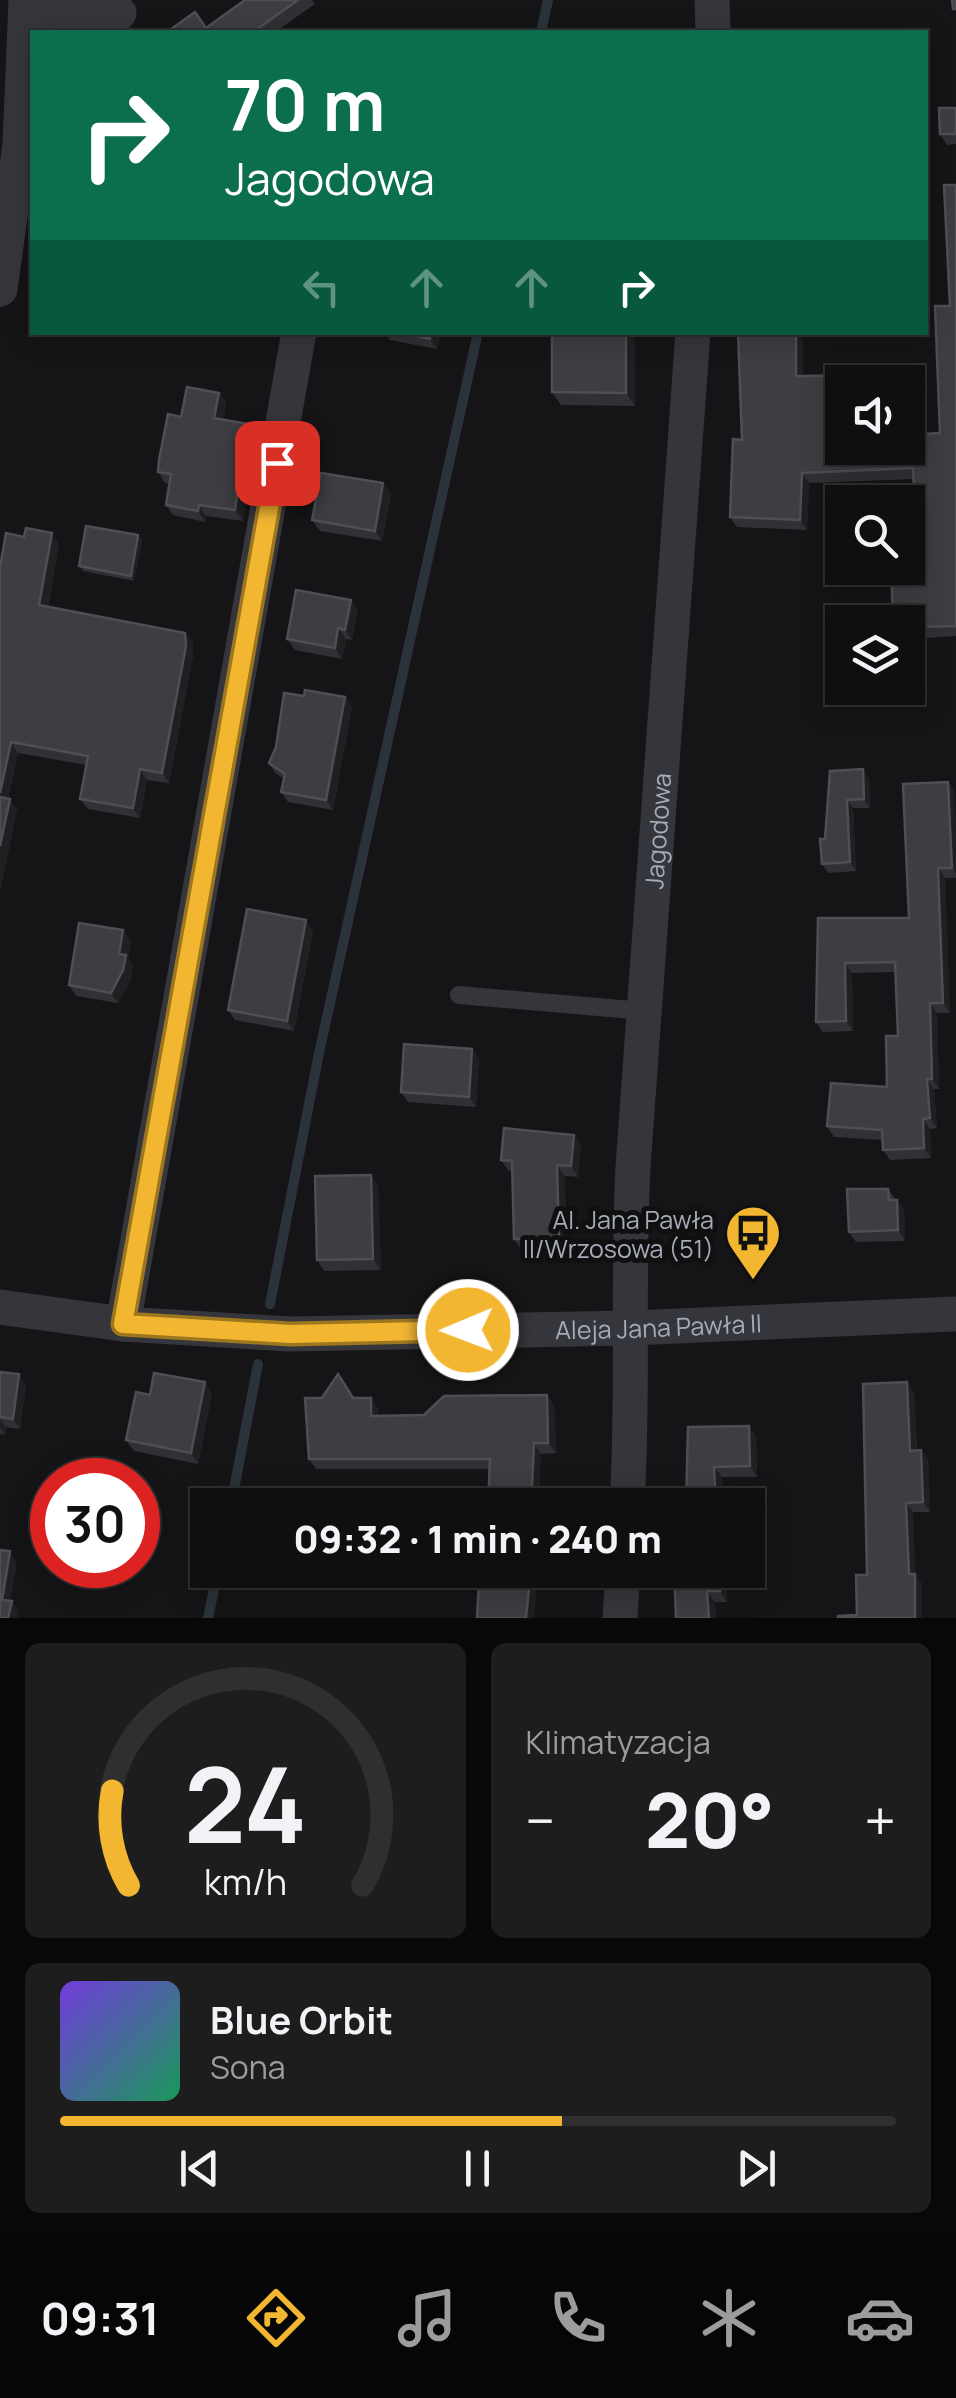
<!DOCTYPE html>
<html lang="pl">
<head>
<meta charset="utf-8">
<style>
  :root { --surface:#100f10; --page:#1e1d1e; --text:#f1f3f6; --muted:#9c9c9f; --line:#302f30; --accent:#f2b631 }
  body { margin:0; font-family:Manrope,sans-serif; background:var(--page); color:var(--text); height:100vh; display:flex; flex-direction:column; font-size:38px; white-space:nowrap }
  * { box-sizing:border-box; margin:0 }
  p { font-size:32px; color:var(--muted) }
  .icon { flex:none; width:55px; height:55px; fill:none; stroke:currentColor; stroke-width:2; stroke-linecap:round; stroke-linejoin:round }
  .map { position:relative; height:1618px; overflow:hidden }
  .details { display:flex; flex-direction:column; gap:25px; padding:25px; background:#090809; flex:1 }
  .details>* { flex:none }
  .guide { position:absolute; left:30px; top:30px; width:898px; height:305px; border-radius:0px; box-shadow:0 5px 25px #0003,0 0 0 2px var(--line); background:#0b6e4f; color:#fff; overflow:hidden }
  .fabs { position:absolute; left:825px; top:365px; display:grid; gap:20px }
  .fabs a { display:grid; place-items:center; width:100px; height:100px; border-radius:0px; background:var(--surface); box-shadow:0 5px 25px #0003,0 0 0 2px var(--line); font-size:50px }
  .speed { position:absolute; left:30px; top:1458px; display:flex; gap:20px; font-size:50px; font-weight:700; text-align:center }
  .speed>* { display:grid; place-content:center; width:130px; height:130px; border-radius:50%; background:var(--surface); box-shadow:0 5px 25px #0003,0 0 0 2px var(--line); line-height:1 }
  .speed .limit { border:15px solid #d22; background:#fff; color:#111 }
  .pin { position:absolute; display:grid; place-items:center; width:85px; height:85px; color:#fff; margin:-42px; border-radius:20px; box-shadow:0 5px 15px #0006 }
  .me { position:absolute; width:110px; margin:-55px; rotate:269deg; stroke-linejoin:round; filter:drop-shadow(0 0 8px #0008) }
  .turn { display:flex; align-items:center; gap:35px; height:210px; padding:0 30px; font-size:45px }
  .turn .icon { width:130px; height:130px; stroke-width:2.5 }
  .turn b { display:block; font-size:70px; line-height:85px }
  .lanes { display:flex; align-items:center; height:95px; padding:0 30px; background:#0003; justify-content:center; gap:50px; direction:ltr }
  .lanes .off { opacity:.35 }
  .big { font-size:75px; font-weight:800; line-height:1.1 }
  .details .card { flex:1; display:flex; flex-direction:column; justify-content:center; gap:15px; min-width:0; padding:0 35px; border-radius:15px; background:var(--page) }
  .details .dial { align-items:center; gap:0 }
  .dial svg { height:260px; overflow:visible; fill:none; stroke:var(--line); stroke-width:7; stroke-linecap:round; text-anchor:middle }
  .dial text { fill:var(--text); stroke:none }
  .song { display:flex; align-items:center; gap:30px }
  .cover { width:120px; height:120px; border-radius:15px; background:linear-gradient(135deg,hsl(260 70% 55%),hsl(150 70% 35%)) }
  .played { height:10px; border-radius:5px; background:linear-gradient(90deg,var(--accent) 60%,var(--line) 60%) }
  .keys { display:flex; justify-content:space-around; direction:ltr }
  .heat { display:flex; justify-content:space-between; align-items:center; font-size:55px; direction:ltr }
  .details .tiles { flex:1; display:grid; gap:25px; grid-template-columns:1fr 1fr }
  .card:last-child { grid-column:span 2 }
  .trip { position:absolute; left:190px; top:1488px; width:575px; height:100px; border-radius:0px; background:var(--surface); box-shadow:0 5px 25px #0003,0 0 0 2px var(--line); font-weight:800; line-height:100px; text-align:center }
  .menu { display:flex; height:160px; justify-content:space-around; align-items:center; background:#060606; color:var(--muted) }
  .menu .icon { width:70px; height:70px }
  .menu .selected { color:var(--accent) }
  .menu b { font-size:45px; color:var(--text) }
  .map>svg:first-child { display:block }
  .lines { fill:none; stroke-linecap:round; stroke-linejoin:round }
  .stream { stroke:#2b333a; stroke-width:10 }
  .service { stroke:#35363b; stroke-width:18 }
  .minor { stroke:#35363b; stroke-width:35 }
  .wall { fill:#313034 }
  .shaded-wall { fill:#201f22 }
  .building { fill:#3d3d42; stroke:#4e4f54; stroke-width:2.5 }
  .route-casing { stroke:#9d7620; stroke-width:25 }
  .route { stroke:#f2b631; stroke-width:18 }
  .labels { text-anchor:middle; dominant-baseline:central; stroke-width:10; stroke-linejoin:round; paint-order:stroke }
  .street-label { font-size:25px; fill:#a6abb7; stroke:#101011 }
  .poi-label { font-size:25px; fill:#a6abb7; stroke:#101011; text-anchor:end }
</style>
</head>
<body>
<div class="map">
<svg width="956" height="1618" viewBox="0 0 956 1618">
  <rect width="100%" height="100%" fill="#151416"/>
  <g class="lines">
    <path class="stream" d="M541,32L548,0
      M270,1304L319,1053L478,332
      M231,1505L258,1364
      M208,1618L218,1570"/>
    <path class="service" d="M459,995L644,1011"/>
    <g class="minor">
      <path d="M712,0L713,32"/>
      <path d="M26,10L119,13L94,32"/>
      <path d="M0,289L20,145L26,0"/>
      <path id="s1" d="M0,1307L123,1324L289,1334L630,1328L956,1314"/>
      <path d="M123,1324L299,332"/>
      <path id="s2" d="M627,1505C634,1392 627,1280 633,1167L693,332"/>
      <path d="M620,1618L623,1570"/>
    </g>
  </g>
  <path class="wall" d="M245,0H312L315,4L275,32H167L206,28Z
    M956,108V144L947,145L940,134Z
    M956,185V636L927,638L920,625L908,626V622H898L893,616L917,559L914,479L809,483L807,530L737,527L730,517L742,440L738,332H798L803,339V376L842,448L940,433L950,306Z
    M385,332H441L437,349L390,340Z
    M552,332H635V406L561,405L552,392Z
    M219,393L226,403L223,420L256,434L243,521L206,516L205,522L173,515L166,505L170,484L165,483L158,472L181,417Z
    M383,483L391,494L382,541L320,531L312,520Z
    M138,535L142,540L134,581L83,571L79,566Z
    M59,544L48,607L193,643V656L169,783L147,780L140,818L88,809L80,799L86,765L18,753L8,799L17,809L0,892V567Z
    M358,610L352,640L346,639L342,659L295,650L287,639Z
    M304,696L345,697L352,707L333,810L288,802L281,792L284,779L275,773L269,763Z
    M830,771L869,778L870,808H853L856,871L828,873L822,864Z
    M948,782L955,793L956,878H945L950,1013H937L939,1089H934L937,1128L930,1129L931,1158L890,1160L883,1150V1140L834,1137L827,1126L887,1087L898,1036L896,972L852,973L853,1031L823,1032L816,1022L818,918H909Z
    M123,930L131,941L128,958L133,965L131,980L118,1003L76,996L69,985Z
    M313,931L294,1031L235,1020L228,1010Z
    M472,1049L479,1059L476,1107L408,1102L401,1092Z
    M581,1145L578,1177L565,1176L566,1248L521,1249L514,1239L512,1171H509L501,1160Z
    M378,1186L381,1270L324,1271L317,1260Z
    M888,1189L904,1210L905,1241L856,1242L849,1232Z
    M0,1372L26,1385L20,1429L6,1427L5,1435L0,1434Z
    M914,1392L917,1451L921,1450L928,1460L930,1512H913L915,1575L922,1584V1618H838L857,1615Z
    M212,1393L198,1464L134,1451L126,1440L150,1395Z
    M547,1395L554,1405L556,1453L541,1454L490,1469H316L309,1459L354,1398L378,1408V1416L424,1415Z
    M688,1427L756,1436L757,1477H722L723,1505H672L686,1504Z
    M674,1570H736V1582H726L727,1602H715L716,1618H676Z"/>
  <path class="shaded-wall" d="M431,332H441L437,349L430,339Z
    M626,332H635V406L626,393Z
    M796,332H798L803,339V386L796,376Z
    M219,393L226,403L222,429L214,418Z
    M248,424L256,434L243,521L235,510Z
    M802,473L809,483L807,530L800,520Z
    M383,483L391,494L382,541L375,531Z
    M199,505L206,516L205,522L198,511Z
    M52,533L59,544L46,615L39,605Z
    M138,535L142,540L134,581L131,576Z
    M351,600L358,610L352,640L345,630Z
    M338,628L346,639L342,659L335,648Z
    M185,633L193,643V656L169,783L162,773Z
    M345,697L352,707L333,810L326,800Z
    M11,742L18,753L6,807L0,798V793Z
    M140,769L147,780L140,818L133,808Z
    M863,769L869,778L870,808L864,799Z
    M948,782L955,793L956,874L952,868Z
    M10,799L17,809L0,892V846Z
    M847,800L853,808L856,871L850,862Z
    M938,868L945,878L950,1013L943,1003Z
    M306,920L313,931L294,1031L287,1021Z
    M123,930L131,941L128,958L133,965L131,980L118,1003L111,993Z
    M845,963L852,973L853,1031L846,1021Z
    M930,1003L937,1013L939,1089L932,1079Z
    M472,1049L479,1059L476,1107L469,1097Z
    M927,1079L934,1089L937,1128L930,1118Z
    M923,1119L930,1129L931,1158L924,1148Z
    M574,1135L581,1145L578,1177L571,1166Z
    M557,1165L565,1176L566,1248L559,1238Z
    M371,1175L378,1186L381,1270L373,1259Z
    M897,1200L904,1210L905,1241L898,1230Z
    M19,1374L26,1385L20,1429L13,1419Z
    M205,1382L212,1393L198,1464L191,1453Z
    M907,1382L914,1392L917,1461L910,1451Z
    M547,1395L554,1405L556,1453L548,1443Z
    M371,1398L378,1408V1426L371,1416Z
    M0,1419L6,1427L5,1435L0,1428Z
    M749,1426L756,1436L757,1477L750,1466Z
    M534,1443L541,1454L539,1505H531Z
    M921,1450L928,1460L930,1512L923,1502Z
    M714,1467L722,1477L723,1505H716Z
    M906,1503L913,1512L915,1575L922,1584V1618H915L909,1574Z
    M10,1551L17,1562L9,1610L2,1600Z
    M531,1570H539L534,1618H526Z
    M729,1570H736V1582L729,1572Z
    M719,1572L726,1582L727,1602L720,1591Z
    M707,1591L715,1602L716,1618H709Z
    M12,1601L19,1612L18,1618H8Z"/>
  <path class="building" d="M245,0H298L253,32H167L195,12L206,28Z
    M952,0H956V9H953Z
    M939,108H956V134H940Z
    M944,185H956V626L920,627V615L893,616L891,568H908V559H917L913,468L802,473L800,520L730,517L733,439L742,440L738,332H796V376L886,375V382H842V448H908V435L940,433L935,306H950Z
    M399,332H431L430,339Z
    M552,332H626V393L552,392Z
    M187,387L219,393L214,418L248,424L235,510L199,505L198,511L166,505L171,474L158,472L159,460L168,414L181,417Z
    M321,473L383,483L375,531L312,520Z
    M86,526L138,535L131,576L79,566Z
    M26,528L52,533L39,605L185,633L186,646L162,773L140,769L133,808L80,799L88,756L11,742L0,793V567L6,533L24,537Z
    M296,590L351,600L345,630L338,628L335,648L287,639Z
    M305,690L345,697L326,800L281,792L285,774L269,763L276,747L284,693L304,696Z
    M863,769L864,799L847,800L850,862L822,864L820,839H825L830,771Z
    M948,782L952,868H938L943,1003H930L932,1079H927L930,1118L923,1119L924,1148L883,1150L882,1130L827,1126L831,1083L887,1087L886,1036H898L895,962L845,963L846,1021L816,1022L818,918H909L903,784Z
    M0,797L10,799L0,846Z
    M247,909L306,920L287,1021L228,1010Z
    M79,923L123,930L119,954L126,955L123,970L111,993L69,985Z
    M404,1044L472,1049L469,1097L401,1092Z
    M504,1128L574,1135L571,1166L557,1165L559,1238L514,1239L512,1161L501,1160Z
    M371,1175L373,1259L317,1260L315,1176Z
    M847,1189H888L889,1200H897L898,1230L849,1232Z
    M0,1372L19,1374L13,1419L0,1417Z
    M154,1373L205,1382L191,1453L126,1440L136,1392L150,1395Z
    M338,1374L353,1398H371V1416L424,1415L444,1396L547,1395L548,1443H534L531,1505H488L490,1459H309L305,1398H322Z
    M907,1382L910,1451L921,1450L923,1502L906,1503L909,1574H915V1618H838V1616L857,1615L856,1575H867L863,1384Z
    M749,1426L750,1466L714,1467L716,1505H672L686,1504L688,1427Z
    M0,1550L10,1551L2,1600L12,1601L8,1618H0Z
    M490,1570H531L526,1618H477L479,1580Z
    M674,1570H729V1572H719L720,1591H707L709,1618H676Z"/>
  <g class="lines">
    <g class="route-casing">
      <path id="route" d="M277,463L123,1324L290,1334L468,1330"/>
    </g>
    <use href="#route" class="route"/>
  </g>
  <defs>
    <g id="bus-pin" transform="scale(2.875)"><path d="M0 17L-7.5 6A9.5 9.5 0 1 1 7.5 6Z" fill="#f2b631" stroke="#101011"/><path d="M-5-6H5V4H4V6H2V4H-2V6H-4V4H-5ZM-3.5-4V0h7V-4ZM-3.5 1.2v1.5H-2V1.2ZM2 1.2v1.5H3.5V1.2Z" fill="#111"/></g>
  </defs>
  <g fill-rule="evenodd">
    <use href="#bus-pin" x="753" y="1233"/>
  </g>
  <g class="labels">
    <g class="street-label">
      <text stroke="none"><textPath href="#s2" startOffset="675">Jagodowa</textPath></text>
      <text stroke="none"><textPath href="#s1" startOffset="660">Aleja Jana Pawła II</textPath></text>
    </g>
    <g class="poi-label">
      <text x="714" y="1219">Al. Jana Pawła<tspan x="714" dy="29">II/Wrzosowa (51)</tspan></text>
    </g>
  </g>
</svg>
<div class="fabs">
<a><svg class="icon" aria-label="sound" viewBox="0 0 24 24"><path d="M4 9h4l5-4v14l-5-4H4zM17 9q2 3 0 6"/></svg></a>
<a><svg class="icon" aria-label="search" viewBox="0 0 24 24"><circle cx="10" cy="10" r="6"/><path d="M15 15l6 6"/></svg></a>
<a><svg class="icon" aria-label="layers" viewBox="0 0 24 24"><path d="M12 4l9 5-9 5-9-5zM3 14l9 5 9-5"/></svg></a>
</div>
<div class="speed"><div class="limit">30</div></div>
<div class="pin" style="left:277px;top:463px;background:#d93025"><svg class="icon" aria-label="arrive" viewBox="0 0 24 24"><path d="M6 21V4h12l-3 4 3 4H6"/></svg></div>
<svg class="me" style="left:468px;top:1330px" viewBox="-20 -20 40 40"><circle r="17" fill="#f2b631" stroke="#fff" stroke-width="3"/><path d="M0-11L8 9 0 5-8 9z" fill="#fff"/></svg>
<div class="trip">09:32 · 1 min · 240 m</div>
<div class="guide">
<div class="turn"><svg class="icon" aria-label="right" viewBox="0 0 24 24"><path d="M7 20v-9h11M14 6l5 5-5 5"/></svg><div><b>70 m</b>Jagodowa</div></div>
<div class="lanes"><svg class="icon off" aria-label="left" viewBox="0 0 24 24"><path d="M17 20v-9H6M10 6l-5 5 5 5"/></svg><svg class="icon off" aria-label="ahead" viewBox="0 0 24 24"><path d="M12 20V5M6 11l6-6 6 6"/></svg><svg class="icon off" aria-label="ahead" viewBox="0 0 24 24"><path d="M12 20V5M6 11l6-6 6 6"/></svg><svg class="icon" aria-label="right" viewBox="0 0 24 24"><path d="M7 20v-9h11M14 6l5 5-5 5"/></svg></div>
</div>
</div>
<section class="details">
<div class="tiles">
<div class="card dial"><svg viewBox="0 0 100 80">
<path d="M14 69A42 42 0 1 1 86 69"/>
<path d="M14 69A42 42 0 0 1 9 40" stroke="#f2b631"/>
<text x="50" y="56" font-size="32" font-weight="700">24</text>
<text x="50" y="72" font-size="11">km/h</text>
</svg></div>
<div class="card"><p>Klimatyzacja</p>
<div class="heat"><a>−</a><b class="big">20°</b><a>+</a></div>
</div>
<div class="card">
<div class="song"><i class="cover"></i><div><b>Blue Orbit</b><p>Sona</p></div></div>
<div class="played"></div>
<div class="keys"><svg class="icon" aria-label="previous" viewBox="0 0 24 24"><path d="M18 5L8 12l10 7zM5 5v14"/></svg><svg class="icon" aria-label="pause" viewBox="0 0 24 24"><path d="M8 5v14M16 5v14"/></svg><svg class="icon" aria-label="next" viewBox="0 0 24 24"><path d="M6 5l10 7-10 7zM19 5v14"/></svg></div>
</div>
</div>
</section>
<nav class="menu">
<b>09:31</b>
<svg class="icon selected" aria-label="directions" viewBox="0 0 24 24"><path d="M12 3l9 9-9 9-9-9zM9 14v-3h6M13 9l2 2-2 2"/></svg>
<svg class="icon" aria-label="music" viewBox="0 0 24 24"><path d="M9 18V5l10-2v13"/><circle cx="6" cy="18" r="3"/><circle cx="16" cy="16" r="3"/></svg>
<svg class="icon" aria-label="phone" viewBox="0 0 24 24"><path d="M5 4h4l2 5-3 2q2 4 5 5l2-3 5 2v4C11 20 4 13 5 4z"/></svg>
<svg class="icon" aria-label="climate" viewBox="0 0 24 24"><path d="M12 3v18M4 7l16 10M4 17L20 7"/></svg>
<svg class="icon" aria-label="car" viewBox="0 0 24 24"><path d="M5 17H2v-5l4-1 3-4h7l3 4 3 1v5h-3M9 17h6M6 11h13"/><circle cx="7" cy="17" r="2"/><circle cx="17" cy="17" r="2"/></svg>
</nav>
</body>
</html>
